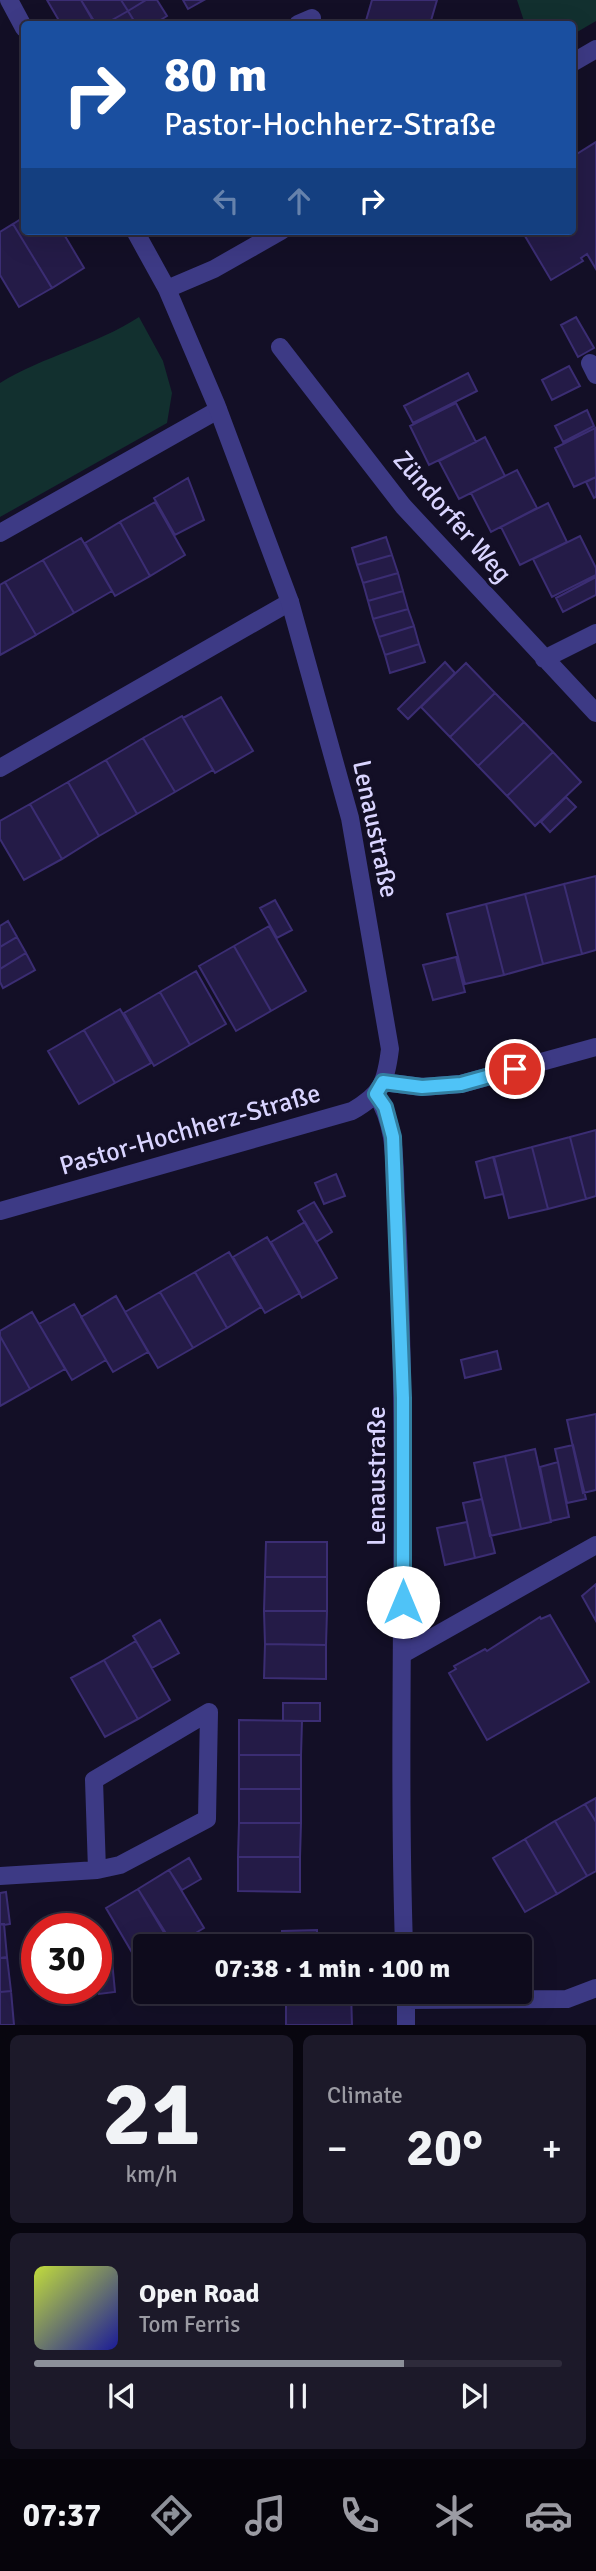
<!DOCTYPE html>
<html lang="en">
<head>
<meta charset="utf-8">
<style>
  :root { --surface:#0e0b1c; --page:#1c1929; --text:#f1f3f6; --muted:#9b9ba3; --line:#2e2b3b; --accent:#8c9099 }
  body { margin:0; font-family:Signika,sans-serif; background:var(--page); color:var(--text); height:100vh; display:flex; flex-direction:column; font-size:26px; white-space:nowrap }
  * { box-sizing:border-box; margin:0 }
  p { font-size:23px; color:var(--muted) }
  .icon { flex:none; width:38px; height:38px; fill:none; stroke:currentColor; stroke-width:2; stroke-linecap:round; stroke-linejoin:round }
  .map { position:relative; height:2025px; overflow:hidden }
  .side { display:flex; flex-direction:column; gap:10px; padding:10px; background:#08060f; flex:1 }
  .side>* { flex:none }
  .banner { position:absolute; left:21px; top:21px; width:555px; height:214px; border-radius:7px; box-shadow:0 7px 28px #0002,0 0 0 2px var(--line); background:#1a4fa0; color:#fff; overflow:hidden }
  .speed { position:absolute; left:21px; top:1913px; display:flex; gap:14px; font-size:35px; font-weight:700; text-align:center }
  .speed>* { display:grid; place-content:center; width:91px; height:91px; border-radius:50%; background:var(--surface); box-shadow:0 7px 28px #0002,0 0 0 2px var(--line); line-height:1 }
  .speed .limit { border:10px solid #d22; background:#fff; color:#111 }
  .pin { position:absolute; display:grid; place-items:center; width:60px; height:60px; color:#fff; margin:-30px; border:4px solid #fff; border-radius:50%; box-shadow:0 2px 7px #0007 }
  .me { position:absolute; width:77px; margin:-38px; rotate:0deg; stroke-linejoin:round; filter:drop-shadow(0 0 5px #0008) }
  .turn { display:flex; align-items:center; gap:24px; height:147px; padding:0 28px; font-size:32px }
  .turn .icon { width:91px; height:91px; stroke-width:2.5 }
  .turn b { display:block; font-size:49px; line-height:60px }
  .lanes { display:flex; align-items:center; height:66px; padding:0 28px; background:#0003; justify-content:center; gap:35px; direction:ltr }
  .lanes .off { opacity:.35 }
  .big { font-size:52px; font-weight:700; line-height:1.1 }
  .side .widget { flex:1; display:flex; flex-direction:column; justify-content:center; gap:10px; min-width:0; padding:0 24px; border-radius:10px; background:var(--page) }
  .side .dial { align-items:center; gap:0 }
  .dial b { font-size:91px; line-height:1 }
  .song { display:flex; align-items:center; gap:21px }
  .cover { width:84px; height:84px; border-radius:10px; background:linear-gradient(135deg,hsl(70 70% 55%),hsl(240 70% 35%)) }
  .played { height:7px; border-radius:4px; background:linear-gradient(90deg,var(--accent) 70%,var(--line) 70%) }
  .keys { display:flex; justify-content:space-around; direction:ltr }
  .heat { display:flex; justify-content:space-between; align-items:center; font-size:38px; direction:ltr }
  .side .tiles { flex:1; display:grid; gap:10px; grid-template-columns:1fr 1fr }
  .widget:last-child { grid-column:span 2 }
  .trip { position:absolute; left:133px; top:1934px; width:399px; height:70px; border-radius:7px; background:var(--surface); box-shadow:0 7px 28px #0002,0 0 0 2px var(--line); font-weight:700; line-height:70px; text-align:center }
  .dock { display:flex; height:112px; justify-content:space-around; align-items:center; background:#06040b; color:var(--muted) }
  .dock .icon { width:49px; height:49px }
  .dock .active { color:var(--accent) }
  .dock b { font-size:32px; color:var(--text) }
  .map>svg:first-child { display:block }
  .green { fill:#12302f }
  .building { fill:#241b47; stroke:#3b2d73; stroke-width:2 }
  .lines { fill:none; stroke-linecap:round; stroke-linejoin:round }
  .service { stroke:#3d3a85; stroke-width:18 }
  .minor { stroke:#3d3a85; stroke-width:18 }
  .route-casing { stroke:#337fa1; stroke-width:18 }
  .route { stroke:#4fc3f7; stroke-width:12 }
  .labels { text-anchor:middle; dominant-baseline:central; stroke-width:7; stroke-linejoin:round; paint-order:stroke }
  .street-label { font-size:26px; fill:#d9d4ff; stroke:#130f26 }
</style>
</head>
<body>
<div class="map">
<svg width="596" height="2025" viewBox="0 0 596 2025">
  <rect width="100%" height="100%" fill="#130f26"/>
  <path class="green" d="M517,0H596V21L572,35V24H525Z
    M139,317L163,361L172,393L167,423L0,517V383C44,356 96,345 139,317Z"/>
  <path class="building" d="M47,0H81L92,19L83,24H61Z
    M81,0H121L128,11L105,24H96Z
    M121,0H146L128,11Z
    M146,0H157L167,16L154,24H136L128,11Z
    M183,0H204L188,9Z
    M372,0H437L430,24H365Z
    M128,11L136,24H105Z
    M596,142V269L587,254L581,258L583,261L551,280L522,231H572V157Z
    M24,217V231H62L84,268L52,288L13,224Z
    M13,224L52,288L19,307L0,275V232Z
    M576,317L594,348L578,357L561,325Z
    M569,366L580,386L552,400L542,380Z
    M468,373L477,391L413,423L404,406Z
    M456,403L476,442L429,465L410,426Z
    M587,410L594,426L563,442L555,426Z
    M595,428L596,477L574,487L555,448Z
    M485,437L505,476L459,499L439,461Z
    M517,470L537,508L491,532L471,493Z
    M596,477V497L594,498L586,482Z
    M188,478L204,520L175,535L154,498Z
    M155,502L185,555L150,576L120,522Z
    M548,503L567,542L520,565L501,527Z
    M120,522L150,576L115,596L85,543Z
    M580,536L596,568V575L552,597L533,559Z
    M386,537L392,555L357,565L352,548Z
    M81,538L112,591L74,613L43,560Z
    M392,555L398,573L363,583L357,565Z
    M43,560L74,613L36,635L5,582Z
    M398,573L403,591L368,601L363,583Z
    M596,577V595L563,612L556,598Z
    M5,582L36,635L0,655V585Z
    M403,591L408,609L373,619L368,601Z
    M408,609L414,626L379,637L373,619Z
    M414,626L419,644L385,655L379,637Z
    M419,644L425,662L390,673L385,655Z
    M445,662L455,673L408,719L398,709Z
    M466,663L495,693L450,737L421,707Z
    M495,693L524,722L478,766L450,737Z
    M221,697L253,751L215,773L183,718Z
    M182,716L213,770L175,792L143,738Z
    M524,722L553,752L507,796L478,766Z
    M143,738L175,792L137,814L106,760Z
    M553,752L581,782L535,826L507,796Z
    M106,760L137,814L99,836L68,782Z
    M68,782L99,836L62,859L30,804Z
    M566,797L576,807L550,832L541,822Z
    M30,804L62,859L24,880L0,839V821Z
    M596,876V950L582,954L564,884Z
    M564,884L582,954L543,964L525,894Z
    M525,894L543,964L504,975L486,904Z
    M275,900L292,930L277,938L260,908Z
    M486,904L504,975L465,984L447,914Z
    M8,921L17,937L0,947V926Z
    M269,926L306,991L271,1011L234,946Z
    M17,937L26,953L0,969V947Z
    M234,946L271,1011L236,1031L199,966Z
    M26,953L35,970L3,988L0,982V969Z
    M456,957L465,992L433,1000L423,965Z
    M196,971L226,1024L190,1045L160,992Z
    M160,992L190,1045L154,1066L124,1013Z
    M120,1009L151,1063L115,1083L84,1030Z
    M84,1030L115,1083L79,1104L48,1051Z
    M596,1130V1196L586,1199L570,1137Z
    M570,1137L586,1199L548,1209L532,1147Z
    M532,1147L548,1209L509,1218L494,1157Z
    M493,1157L503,1194L485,1198L476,1162Z
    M336,1174L345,1196L324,1204L315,1183Z
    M314,1202L332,1232L316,1242L298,1211Z
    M305,1222L337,1278L302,1298L271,1242Z
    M267,1237L300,1293L265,1313L233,1257Z
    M229,1252L261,1307L227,1328L195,1272Z
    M195,1272L227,1328L193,1348L160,1292Z
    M160,1292L193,1348L158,1368L125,1312Z
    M116,1296L148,1352L113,1372L81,1317Z
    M74,1304L106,1360L72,1380L39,1324Z
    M32,1312L65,1369L30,1389L0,1336V1331Z
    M0,1336L30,1389L0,1406Z
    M497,1351L501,1369L465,1378L461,1360Z
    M596,1414V1490L583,1493L567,1420Z
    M573,1445L586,1499L567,1503L555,1449Z
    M535,1449L551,1522L521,1529L505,1456Z
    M505,1456L521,1529L490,1536L474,1463Z
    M558,1462L569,1517L551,1521L540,1467Z
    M482,1499L495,1553L475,1558L463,1503Z
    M467,1522L475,1558L445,1565L437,1528Z
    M266,1542H327V1577H265Z
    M265,1577H327V1611H264Z
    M596,1584V1621L582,1596Z
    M264,1611H327L326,1645L265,1644Z
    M550,1615L589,1682L487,1740L449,1673L456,1669L454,1666L485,1649L487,1651L540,1617L541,1619Z
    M160,1620L179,1653L152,1668L133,1636Z
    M136,1641L170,1700L138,1719L104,1660Z
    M265,1644L326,1645V1679L264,1678Z
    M104,1660L138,1719L105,1737L71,1678Z
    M283,1703H320V1721H283Z
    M239,1720L302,1721L301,1755H239Z
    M239,1755H301V1789H239Z
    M239,1789H301V1823H239Z
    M596,1798V1822L585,1804Z
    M585,1804L596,1822V1871L587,1876L555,1821Z
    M555,1821L587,1876L557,1894L525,1839Z
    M239,1823H301L300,1857H238Z
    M525,1839L557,1894L525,1912L493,1858Z
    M238,1857H300V1892L238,1891Z
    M189,1858L201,1879L182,1890L169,1870Z
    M169,1870L204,1928L174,1946L138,1889Z
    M138,1889L172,1946H145V1963L140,1966L106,1908Z
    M6,1892L10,1924L4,1925L0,1924V1893Z
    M0,1924H4L7,1957L0,1958Z
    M317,1930V1946H282V1931Z
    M111,1950L115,1992L99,1994L96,1952Z
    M7,1957L11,1991L0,1992V1958Z
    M11,1991L14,2025H0V1992Z
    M286,1992H351L352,2025H286Z"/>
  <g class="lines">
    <path class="service" d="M298,24L312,18
      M590,363L596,375
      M0,533L218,410
      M0,768L290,602
      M403,1654L596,1545
      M0,1876L97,1870L120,1865L207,1819L209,1712L94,1780L97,1870"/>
    <path class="minor" d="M9,0L24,28
      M572,63L596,49
      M167,289L214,269L281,231
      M280,347L403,506L596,713
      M544,659L596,633
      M383,1082L422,1087L461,1084L596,1047
      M376,1094C397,1126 394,1164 396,1201C398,1233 399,1264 400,1296C407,1513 397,1729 404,1946
      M0,1211L352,1111C382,1094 386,1082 390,1049L350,818L290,602L216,404L167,289L135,231
      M406,1992V2025
      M406,2000L567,1999L596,1988"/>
  </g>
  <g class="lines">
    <g class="route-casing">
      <path id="route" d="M403,1602V1398L393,1137L385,1107L376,1094L383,1082L422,1087L461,1084L515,1069"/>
    </g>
    <use href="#route" class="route"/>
  </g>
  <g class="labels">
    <g class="street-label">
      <text transform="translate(452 517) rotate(49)">Zündorfer Weg</text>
      <text transform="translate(375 829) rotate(78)">Lenaustraße</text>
      <text transform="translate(190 1130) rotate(-16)">Pastor-Hochherz-Straße</text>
      <text transform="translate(377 1476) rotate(-90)">Lenaustraße</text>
    </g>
  </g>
</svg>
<div class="speed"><div class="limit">30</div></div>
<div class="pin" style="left:515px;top:1069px;background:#d93025"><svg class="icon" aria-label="arrive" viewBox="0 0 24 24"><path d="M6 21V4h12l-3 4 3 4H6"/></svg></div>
<svg class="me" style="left:403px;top:1602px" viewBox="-20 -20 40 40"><circle r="19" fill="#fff"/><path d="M0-13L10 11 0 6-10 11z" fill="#4fc3f7"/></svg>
<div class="trip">07:38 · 1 min · 100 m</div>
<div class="banner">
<div class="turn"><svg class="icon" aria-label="right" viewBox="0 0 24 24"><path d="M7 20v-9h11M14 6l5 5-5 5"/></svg><div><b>80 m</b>Pastor-Hochherz-Straße</div></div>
<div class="lanes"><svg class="icon off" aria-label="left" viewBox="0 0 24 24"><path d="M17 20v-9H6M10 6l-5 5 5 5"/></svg><svg class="icon off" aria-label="ahead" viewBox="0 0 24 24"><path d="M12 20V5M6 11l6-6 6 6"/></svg><svg class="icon" aria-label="right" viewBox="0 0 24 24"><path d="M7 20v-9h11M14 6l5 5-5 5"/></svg></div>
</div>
</div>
<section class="side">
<div class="tiles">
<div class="widget dial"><b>21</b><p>km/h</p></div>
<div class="widget"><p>Climate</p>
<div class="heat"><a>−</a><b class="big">20°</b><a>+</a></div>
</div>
<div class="widget">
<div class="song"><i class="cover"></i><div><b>Open Road</b><p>Tom Ferris</p></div></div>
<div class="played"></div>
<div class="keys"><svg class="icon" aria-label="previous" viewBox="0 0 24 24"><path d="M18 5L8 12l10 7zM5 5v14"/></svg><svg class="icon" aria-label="pause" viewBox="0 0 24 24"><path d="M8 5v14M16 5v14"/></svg><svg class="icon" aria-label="next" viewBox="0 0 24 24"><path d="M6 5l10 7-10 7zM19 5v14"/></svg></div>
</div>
</div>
</section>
<nav class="dock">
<b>07:37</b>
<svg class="icon active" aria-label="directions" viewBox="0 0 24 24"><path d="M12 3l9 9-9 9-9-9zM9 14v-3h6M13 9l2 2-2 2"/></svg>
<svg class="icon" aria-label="music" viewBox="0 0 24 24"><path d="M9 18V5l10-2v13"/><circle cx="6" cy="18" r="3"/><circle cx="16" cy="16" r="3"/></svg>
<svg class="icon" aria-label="phone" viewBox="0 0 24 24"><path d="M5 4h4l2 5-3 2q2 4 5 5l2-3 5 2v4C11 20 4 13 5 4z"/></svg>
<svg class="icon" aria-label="climate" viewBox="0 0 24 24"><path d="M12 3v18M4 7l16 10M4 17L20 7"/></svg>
<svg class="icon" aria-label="car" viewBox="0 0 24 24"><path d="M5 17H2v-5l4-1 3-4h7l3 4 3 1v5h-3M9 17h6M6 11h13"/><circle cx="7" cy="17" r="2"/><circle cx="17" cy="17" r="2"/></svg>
</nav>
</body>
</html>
